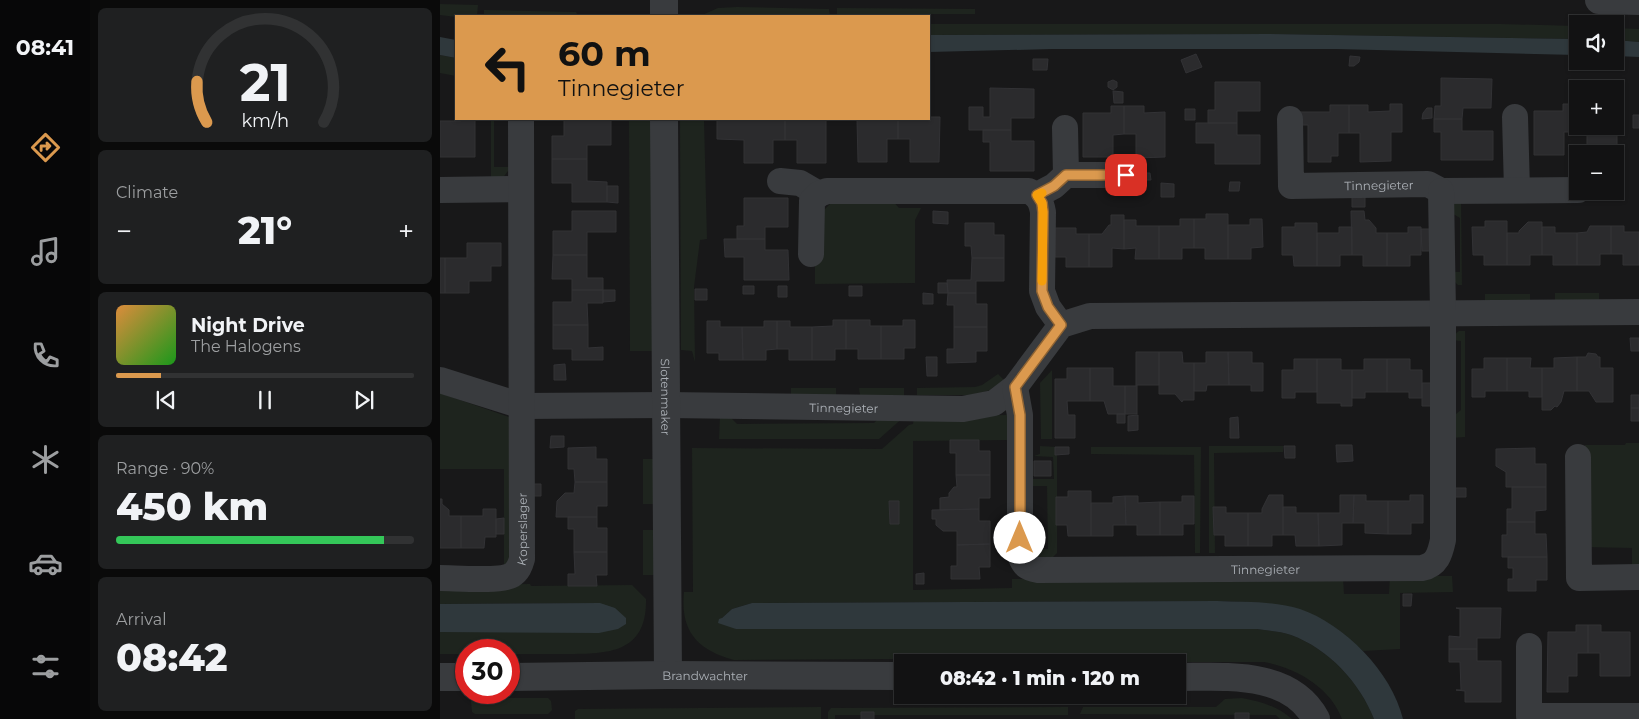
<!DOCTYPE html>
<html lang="en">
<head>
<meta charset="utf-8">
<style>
  :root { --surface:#121213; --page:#1f2021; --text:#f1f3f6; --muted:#9c9ea0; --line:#313233; --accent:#db994e }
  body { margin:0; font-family:Montserrat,sans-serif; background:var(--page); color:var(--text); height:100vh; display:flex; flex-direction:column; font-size:19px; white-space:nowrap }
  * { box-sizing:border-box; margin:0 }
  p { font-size:16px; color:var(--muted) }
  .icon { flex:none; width:28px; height:28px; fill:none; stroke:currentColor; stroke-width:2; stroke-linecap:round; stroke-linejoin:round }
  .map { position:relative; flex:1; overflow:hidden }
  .side { display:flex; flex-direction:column; gap:8px; padding:8px; background:#0a0a0a; width:350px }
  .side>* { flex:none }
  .guide { position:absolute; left:15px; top:15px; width:475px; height:105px; border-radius:0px; box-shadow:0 1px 4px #0004,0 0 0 1px var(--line); background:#db994e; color:#111; overflow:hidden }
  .tools { position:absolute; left:1129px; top:15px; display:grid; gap:10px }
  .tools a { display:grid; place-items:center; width:55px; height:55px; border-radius:0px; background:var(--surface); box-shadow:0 1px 4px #0004,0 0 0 1px var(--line); font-size:25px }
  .speed { position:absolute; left:15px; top:639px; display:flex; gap:10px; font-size:25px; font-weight:700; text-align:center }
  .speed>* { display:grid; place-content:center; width:65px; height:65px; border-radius:50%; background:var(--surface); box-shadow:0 1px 4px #0004,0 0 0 1px var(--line); line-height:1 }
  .speed .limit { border:8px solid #d22; background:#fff; color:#111 }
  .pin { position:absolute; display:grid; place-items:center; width:42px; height:42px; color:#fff; margin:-21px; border-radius:10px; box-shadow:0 2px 8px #0006 }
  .me { position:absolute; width:55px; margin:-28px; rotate:0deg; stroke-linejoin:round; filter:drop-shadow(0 0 4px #0008) }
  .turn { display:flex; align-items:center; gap:18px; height:105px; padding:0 20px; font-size:22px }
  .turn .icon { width:65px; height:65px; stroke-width:2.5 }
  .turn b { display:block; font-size:35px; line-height:42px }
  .big { font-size:38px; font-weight:800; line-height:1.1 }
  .side .card { flex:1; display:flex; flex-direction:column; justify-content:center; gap:8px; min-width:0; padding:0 18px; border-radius:8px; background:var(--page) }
  .side .dial { align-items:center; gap:0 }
  .dial svg { height:130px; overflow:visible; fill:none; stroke:var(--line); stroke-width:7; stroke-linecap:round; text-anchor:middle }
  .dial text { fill:var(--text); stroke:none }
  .song { display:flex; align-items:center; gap:15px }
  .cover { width:60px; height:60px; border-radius:8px; background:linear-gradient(135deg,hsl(30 70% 55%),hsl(120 70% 35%)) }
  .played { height:5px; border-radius:2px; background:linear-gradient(90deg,var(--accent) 15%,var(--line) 15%) }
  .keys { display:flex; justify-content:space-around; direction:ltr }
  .heat { display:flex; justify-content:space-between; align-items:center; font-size:28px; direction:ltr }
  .charge { height:8px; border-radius:4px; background:linear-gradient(90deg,#34c759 90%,var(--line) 0) }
  .trip { position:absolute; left:454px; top:654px; width:292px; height:50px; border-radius:0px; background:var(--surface); box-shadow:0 1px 4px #0004,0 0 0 1px var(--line); font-weight:800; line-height:50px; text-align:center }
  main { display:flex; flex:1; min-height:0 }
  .dock { display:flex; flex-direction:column; width:90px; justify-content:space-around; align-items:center; background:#070708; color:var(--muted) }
  .dock .icon { width:35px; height:35px }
  .dock .on { color:var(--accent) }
  .dock b { font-size:22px; color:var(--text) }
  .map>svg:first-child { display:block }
  .green { fill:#1e241e }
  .water { fill:#2f383c }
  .building { fill:#2b2b2d; stroke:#323235 }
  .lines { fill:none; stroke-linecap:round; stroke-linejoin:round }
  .minor { stroke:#393b3e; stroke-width:26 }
  .tertiary { stroke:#393b3e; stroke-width:28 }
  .route-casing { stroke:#8e6333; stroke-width:12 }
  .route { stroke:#db994e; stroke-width:9 }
  .slow { stroke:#f59e0b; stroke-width:9 }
  .labels { text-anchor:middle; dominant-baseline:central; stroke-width:5; stroke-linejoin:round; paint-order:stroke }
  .street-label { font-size:12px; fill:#acb1b7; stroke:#131314 }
</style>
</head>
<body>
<main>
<nav class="dock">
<b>08:41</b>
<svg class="icon on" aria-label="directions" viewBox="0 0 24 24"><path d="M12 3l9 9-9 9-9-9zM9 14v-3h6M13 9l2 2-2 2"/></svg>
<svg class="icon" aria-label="music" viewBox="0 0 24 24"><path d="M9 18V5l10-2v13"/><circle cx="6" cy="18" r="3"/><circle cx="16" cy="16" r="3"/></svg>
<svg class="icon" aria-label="phone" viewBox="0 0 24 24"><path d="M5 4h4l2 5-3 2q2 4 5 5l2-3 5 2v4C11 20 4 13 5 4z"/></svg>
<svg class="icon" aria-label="climate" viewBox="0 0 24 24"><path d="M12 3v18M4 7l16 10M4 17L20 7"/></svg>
<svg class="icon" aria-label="car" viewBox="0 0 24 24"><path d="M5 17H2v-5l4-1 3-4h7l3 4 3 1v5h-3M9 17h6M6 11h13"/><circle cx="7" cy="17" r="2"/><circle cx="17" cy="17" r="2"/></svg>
<svg class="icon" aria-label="filters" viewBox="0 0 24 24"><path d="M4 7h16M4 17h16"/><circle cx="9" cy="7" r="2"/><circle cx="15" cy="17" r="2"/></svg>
</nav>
<section class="side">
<div class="card dial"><svg viewBox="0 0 100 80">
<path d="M14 69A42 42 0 1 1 86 69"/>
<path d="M14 69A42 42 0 0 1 8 44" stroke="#db994e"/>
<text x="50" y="56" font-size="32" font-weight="700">21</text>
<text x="50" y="72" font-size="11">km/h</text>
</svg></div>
<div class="card"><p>Climate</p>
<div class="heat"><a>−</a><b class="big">21°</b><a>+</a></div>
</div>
<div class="card">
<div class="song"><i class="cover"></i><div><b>Night Drive</b><p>The Halogens</p></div></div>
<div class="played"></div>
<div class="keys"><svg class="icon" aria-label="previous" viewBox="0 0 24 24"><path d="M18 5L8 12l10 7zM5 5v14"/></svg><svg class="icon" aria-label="pause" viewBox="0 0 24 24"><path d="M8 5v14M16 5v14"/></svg><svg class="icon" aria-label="next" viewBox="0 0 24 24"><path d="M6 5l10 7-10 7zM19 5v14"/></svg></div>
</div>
<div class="card"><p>Range · 90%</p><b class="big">450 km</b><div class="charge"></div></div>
<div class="card"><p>Arrival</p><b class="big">08:42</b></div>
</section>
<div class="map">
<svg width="1199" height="719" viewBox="0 0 1199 719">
  <rect width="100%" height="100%" fill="#181819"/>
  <path class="green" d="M0,4L38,5L37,16L16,17L0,15Z
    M297,7L389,9L390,16H260L278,8Z
    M397,8L535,9V14H437L422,16H397Z
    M44,10L136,12L138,16H44Z
    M489,24H1060L1137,26L1138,39L831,34L489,35Z
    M1175,28L1199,29V42L1175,40Z
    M0,55L16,58V76L0,73Z
    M51,119H54V167H71L62,179L51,181Z
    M189,119H213L214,351H190Z
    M240,119H264L267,239L260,240L254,287L255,362L252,351L241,350Z
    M1021,196L1022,285H1018L1010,278V272H1020V218L1010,212V208Z
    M451,199L459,208H481L475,220V283L375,284V261L380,214L394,200Z
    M1115,293H1159V301H1115Z
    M1045,294H1090V302H1045Z
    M1019,331H1025V437L1011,438V418L1021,410V341L1011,340V337Z
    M612,370V439H601L600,383Z
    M558,374L564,380L550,390L535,395H477V388L535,387L542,385Z
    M351,388H396V396H351Z
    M419,388H464V396L420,395Z
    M0,393L69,417L73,558L64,568V469H0Z
    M466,415L439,439H279L280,416H289L297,424L434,423L441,416Z
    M567,415L570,440L473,441V590L572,588V579L903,577L904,594H949L950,576H1012L1013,592L960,593V649L923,651C872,604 843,603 777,601L312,603L292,609L282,618L296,629H817C828,631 840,631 851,635C889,649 920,683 934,719H902C890,687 856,668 824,662H642V658L294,660C258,650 240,632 244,592H253L252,448L442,449L469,425L473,424L474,416Z
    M1186,443H1199V566H1192V548L1145,547V445H1185Z
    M600,446L617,447V553L611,559L598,560L588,549H608L607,486H588V479H614L613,457L594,456L600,454Z
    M769,446H843V452L774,453L775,553H769Z
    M651,447H761L760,553H755L754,455L651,454Z
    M203,459H214L215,504H203Z
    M203,530H215V575H203Z
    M90,584L91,586L192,585L206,599C207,653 169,654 127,654C108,654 88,654 69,654V650H26V654H0V632H32L160,603L0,604V585Z
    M34,698H108L111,701L112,710L108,714H35L32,712L31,701Z
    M802,698C822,702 837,706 852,719H840L836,715L640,714L643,707H776L785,699Z
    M381,707V719H135V711L138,709Z
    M628,707V715H395V719H388V712L391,708Z"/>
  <path class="water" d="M831,34L1137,39V55L896,49H612L489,52V35Z
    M0,37L16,40V58L0,55Z
    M1175,40L1199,42V57L1175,56Z
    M777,601C804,602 835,601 860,609C904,624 952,672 963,719H934C920,683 889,649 851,635C840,631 828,631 817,629H296L278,623L279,619L282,618L292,609L312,603Z
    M160,603L175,608L186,618V624L178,629L159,633L0,632V604Z"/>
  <path class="building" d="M756,54L762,67L746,73L741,60Z
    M910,56L920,57L919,62L914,66H909Z
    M593,59H608L607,70H593Z
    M1001,78L1052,79L1051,108H1023L1022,119H994L995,106H1001Z
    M673,80L677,82V87L673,90L668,87V82Z
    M775,82H820V111H797V123H768V110H775Z
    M550,88L594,89V118H571V130H529V107H543V117H550Z
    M673,91L683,92V103H674Z
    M950,104H962V132H951V161L920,162V133H909V105H928V112L950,111Z
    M1123,104H1135L1136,132H1124V155H1094V111H1123Z
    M1135,104H1138V126H1175V111H1177V155L1175,154H1147V132H1136Z
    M890,105H909V133H898V156H891V162H868V125H858V112H890Z
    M671,106H684V134L673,135V157H643V113H671Z
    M684,106H704V113L725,112V157L696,158V134H684Z
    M987,108H992V118L982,119L983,113Z
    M745,109H755V120H745Z
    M1193,115H1199V128H1193Z
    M489,117H500L499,162H470V139H458V119H489Z
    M21,119H35V157H0V121H21Z
    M124,119H171V145H147V159H112V136H124Z
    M277,119H345V140H333V163H304V140L277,139Z
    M345,119H386V163H357V140H345Z
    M417,119H458V139H447V162H418Z
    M994,119H1022V131H1053V160H1001V132H994Z
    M756,123H797V135H820V164H775V143H756Z
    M543,130H571V141H594V171H550V142H543Z
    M112,159H147V181L167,182V202H132V183H112Z
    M698,173H710L711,180H699Z
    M790,182H800L799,191H789Z
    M721,183L734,184V197H721Z
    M167,186H178V203L167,202Z
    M912,194H925V207H912Z
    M304,198H348V227H325V239H297V226H304Z
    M132,211H176V232H147V255H113V231H132Z
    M493,211L508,212V224L493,223Z
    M911,211H924L925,220H929L936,228V233H947V266H923V255H912Z
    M766,214H788V259H765V248H754V219H766Z
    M671,215H684V249L672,248V267H649V234H662L669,225H671Z
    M740,219H754V248H742V259H719V226H740Z
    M810,219H822L823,247L811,248V259H788V225H810Z
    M684,220H696V226H719V259H695L696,248L684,249Z
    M1045,221H1067V265H1044V255H1033L1032,227H1045Z
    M1088,222H1102V255H1090V265H1067V233H1079V231Z
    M525,223H554V235H564V258H532L531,246H525Z
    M855,223H877V266H854L853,255H842V227H855Z
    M1150,226H1171V254H1160V265H1137V233L1147,232Z
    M1171,226H1184V232H1199V265H1183V254H1171Z
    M899,227H912V255H900V266H877V233H899Z
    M968,227H981V255H970V266H947V233H968Z
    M1102,227H1115V233H1137V265H1113V255H1102Z
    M615,228H636V234H649V267H626V257H615Z
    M981,229H990V251H982Z
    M284,239H325V250H348L349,280H304V257H285Z
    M27,243H61V266H51V281H29V293H5V258H27Z
    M113,255H147V278H163V290H132V279H112Z
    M0,258H5V293H0Z
    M532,258H564V281H536V293H508L507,280H531Z
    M498,283H507L508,293H498Z
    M303,286H314V294H303Z
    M338,286H347V297H338Z
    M409,286H422V296H409Z
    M255,289H267V300H255Z
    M132,290H163V303H147L148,325H113V302H132Z
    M163,290H175V301L163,302Z
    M483,293L493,294V304H483Z
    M508,293H536V304H547V327H514V305H507Z
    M393,320H406V349H395V360H372V327L393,326Z
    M406,320H430V326H441V359H418V349H406Z
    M463,320H475V348H464V359H441V326H463Z
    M267,321H280V327H302L303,360H279V353H267Z
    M324,321H337V349L326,350V360H303L302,327H324Z
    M337,321H350V327H372V360H349V349H337Z
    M113,325H148V348L163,347V360H132V349H113Z
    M514,327H547V351H536V362L507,363V349H514Z
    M1190,338H1199V351H1191Z
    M696,352H719V385H697V414H685V386H696Z
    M719,352H742L743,363H754V400H743L742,402L735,394H719Z
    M766,352H788L789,385H767L766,391H754V363H766Z
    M788,352H812V363H823V391H811V385H789Z
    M1148,353L1156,354L1158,357H1160V368H1173V402H1156L1149,391H1137V357H1146Z
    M486,357H497V376H487Z
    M1137,357V391H1124L1121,402L1117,407L1115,406L1111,410H1102V368H1114V358Z
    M1044,358H1067V391H1045V397H1032V369H1044Z
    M1067,358H1091L1090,368H1102V397H1089V391H1067Z
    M854,359H877V392H855V398H842V370H854Z
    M877,359H901V370H912V406H901V403H877Z
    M924,359H947V392H925V398H912V370H924Z
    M947,359H970V370H982V398H969V392H947Z
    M125,364L126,380H114V365Z
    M627,368H650V401H627L628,415H635V438H615V379H627Z
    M650,368H673V386H685V414H668L664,401H650Z
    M982,383H993V406H982Z
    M1191,395H1199V408H1191Z
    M1191,408H1199V421H1191Z
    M677,414H685V423H677Z
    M698,415V430L688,431V416Z
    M798,417L799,438H790V418Z
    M111,436H124V447L110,448Z
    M510,440H539V451H550V475H516V453H510Z
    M896,445H912L913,461L897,462Z
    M844,446H855V458H845Z
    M156,447V459H167V482H135L134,469H128V448Z
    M615,447H629V454L615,455Z
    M1095,448V464H1106V487H1066V472L1056,466V449Z
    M594,461H611V476H594Z
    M516,475H550V498H539V509L500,510V498L509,497V493L514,487H517Z
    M135,482H167V506H157V517H116L117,501L125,493H134Z
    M90,484H101V496H90Z
    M1072,487H1106V510L1095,511V522H1067V509H1072Z
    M1014,488H1026V497H1014Z
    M628,491H651V536H628L627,525H616V497H628Z
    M829,495H843V535H832V546H808V513H822V509Z
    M900,495H914L913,523H902V545L879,546L878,513H900Z
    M914,495H926V501H948V534L925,533V523H913Z
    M970,495H983V523H971V534H948V501H970Z
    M685,496L686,525H673V536H651V503H673V497Z
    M685,496H698V503L720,502V535H697V525H686Z
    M742,496H754V524H743V535H720V502H742Z
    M0,499H2V504L9,510V516H21V548H0Z
    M449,501H459V524H450Z
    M773,507H786V513H808V546H785V535H774Z
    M843,507H856V513H878L879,546H856L855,535H843Z
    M43,509H56V537H45L44,548H21V516H43Z
    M539,509V521H550V544L517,545V531H503L496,525V519H492V510Z
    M128,517H157V528H167V552H134V529H128Z
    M64,518V534H56V519Z
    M1067,522H1095V534H1106L1107,557H1062V535H1067Z
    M550,544V567H539L540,579H511V566H517V545Z
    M134,552H167V575H156L157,586H128V574H135Z
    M1068,557H1107V580H1096V591H1068V579H1073V568H1068Z
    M484,573V584H476V574Z
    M963,594H972L971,606H963Z
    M1016,608H1061L1060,638H1037V649H1009V636L1020,637V609Z
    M1136,625H1148V653H1137V676H1128V692H1107L1108,632H1136Z
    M1148,625H1161V632H1190V676H1160V653H1148Z
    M1009,649H1037V661H1061V702H1025V691L1016,690H1021L1020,662H1009Z
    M421,712H434V719H421Z
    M795,713H809V719H795Z"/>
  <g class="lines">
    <g class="minor">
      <path d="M1075,117L1077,190"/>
      <path id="s1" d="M850,119L851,186L988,184L1001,191L1138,190"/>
      <path d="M625,128L626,175"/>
      <path d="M340,181L360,183L379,194"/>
      <path d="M0,190L80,189"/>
      <path d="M597,195L614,186L626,175H686"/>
      <path d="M371,254L372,201L379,194L387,191H589C598,196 601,201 603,212L602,291L608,307L621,325"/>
      <path id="s2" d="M0,380L82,406L227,405L523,409L554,403L575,387L621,325L650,316L1199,312"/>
      <path id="s3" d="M575,387L580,415V555C584,566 587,568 598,570L982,568C997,565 1000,554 1003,540V312L1001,191"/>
      <path d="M1138,457L1139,578L1199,577"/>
      <path id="s4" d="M0,578C16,578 60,582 72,575C78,571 80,566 82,559L81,119"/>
      <path d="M1089,646V716H1199"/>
    </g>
    <g class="tertiary">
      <path d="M1159,0L1199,1"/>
      <path d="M224,16V0"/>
      <path id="s5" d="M224,119L228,675"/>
      <path d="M0,677H26"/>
      <path id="s6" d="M69,677L228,675L462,676"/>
      <path d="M738,677C784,677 850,670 876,719"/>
    </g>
  </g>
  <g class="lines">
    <g class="route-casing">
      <path id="route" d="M580,538V415L575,387L621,325L608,307L602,291L603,212L602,203L597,195L614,186L626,175H686"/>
    </g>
    <use href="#route" class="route"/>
    <path class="slow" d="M602,193L597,195L602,203L603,212L602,281"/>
  </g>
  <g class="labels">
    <g class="street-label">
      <text stroke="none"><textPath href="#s1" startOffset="155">Tinnegieter</textPath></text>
      <text stroke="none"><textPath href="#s5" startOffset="278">Slotenmaker</textPath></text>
      <text stroke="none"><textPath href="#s2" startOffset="408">Tinnegieter</textPath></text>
      <text stroke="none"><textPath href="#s4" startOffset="122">Koperslager</textPath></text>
      <text stroke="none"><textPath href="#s3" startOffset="421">Tinnegieter</textPath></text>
      <text stroke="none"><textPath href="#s6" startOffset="196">Brandwachter</textPath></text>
    </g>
  </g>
</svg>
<div class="tools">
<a><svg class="icon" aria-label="sound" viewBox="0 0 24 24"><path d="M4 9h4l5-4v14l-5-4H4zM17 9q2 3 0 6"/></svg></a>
<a>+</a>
<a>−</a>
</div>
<div class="speed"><div class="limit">30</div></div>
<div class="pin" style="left:686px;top:175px;background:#d93025"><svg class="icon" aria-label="arrive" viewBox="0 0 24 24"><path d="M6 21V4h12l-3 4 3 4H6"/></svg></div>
<svg class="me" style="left:580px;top:538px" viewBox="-20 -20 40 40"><circle r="19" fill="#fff"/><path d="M0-13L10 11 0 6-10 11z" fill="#db994e"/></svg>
<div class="trip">08:42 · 1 min · 120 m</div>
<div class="guide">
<div class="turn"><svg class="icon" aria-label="left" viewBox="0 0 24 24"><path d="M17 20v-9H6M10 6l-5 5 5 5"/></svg><div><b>60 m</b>Tinnegieter</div></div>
</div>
</div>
</main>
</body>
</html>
